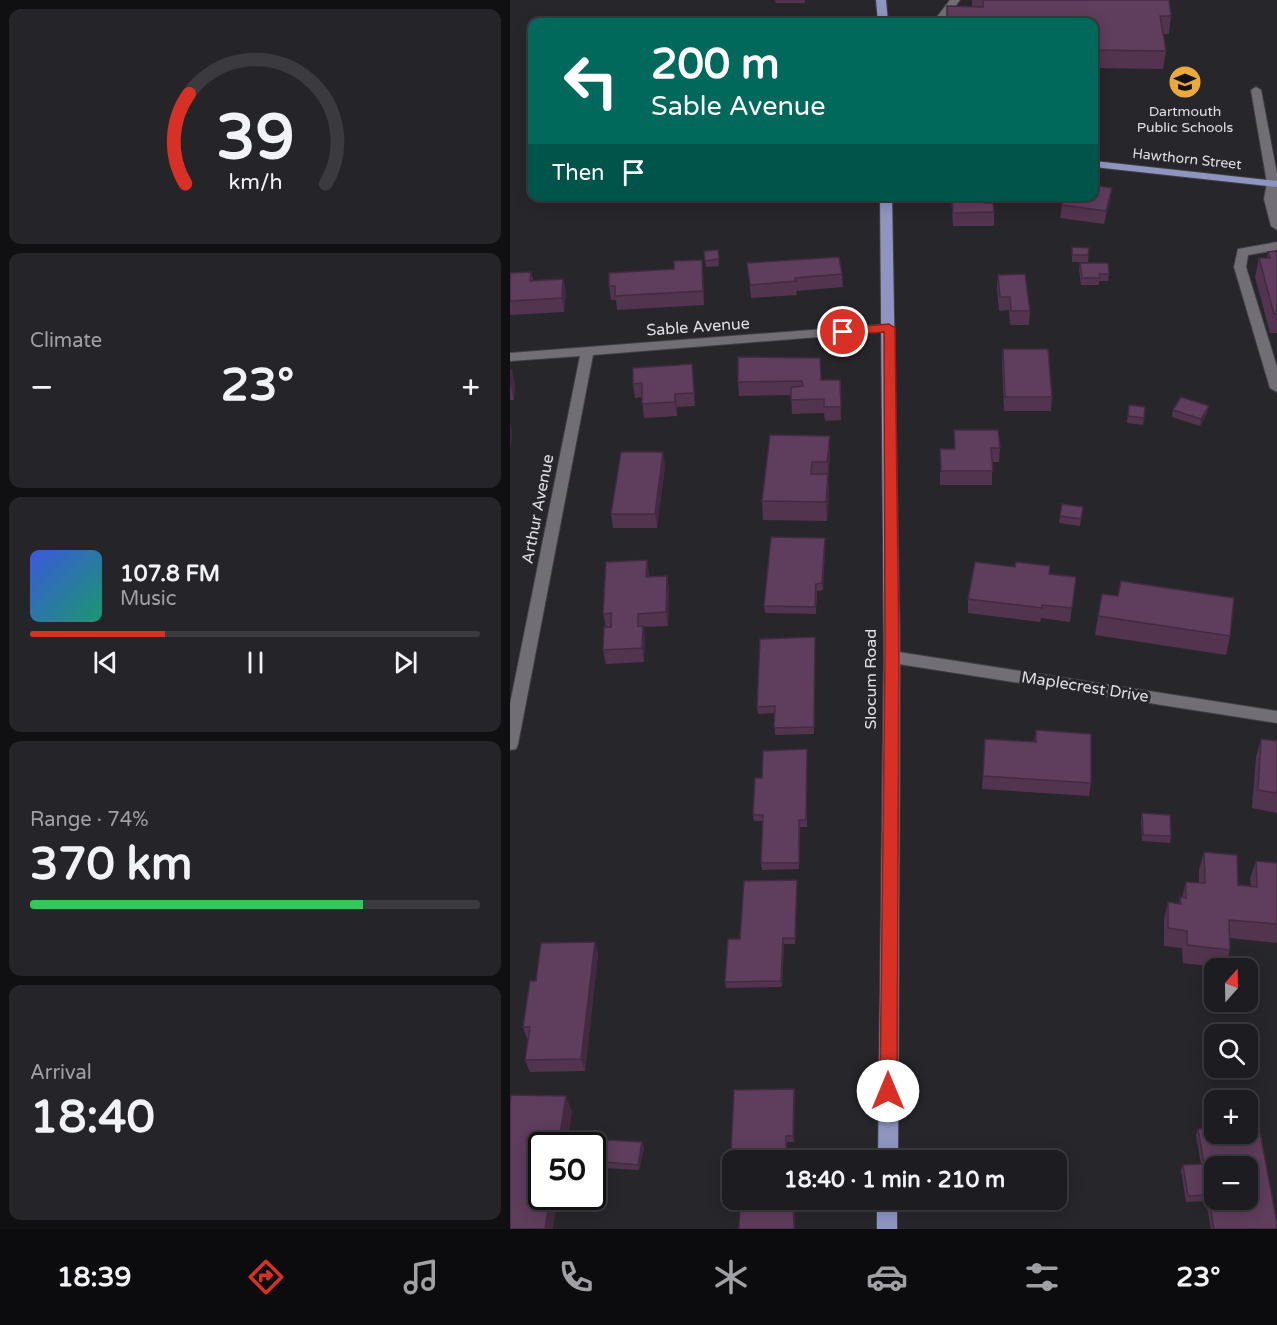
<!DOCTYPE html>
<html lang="en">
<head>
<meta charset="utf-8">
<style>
  :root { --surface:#1d1c20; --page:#252529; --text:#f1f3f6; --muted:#a0a1a5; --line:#3b3a3e; --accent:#d93025 }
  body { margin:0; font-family:"Varela Round",sans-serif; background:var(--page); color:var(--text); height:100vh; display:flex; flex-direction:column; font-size:22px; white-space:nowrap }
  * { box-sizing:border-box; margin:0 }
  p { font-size:20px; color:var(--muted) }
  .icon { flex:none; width:33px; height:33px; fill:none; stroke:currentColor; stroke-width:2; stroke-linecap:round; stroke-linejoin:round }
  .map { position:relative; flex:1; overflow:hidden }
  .sheet { display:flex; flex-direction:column; gap:9px; padding:9px; background:#100f12; width:510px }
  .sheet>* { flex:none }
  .guide { position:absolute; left:18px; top:18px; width:570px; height:183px; border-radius:12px; box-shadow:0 3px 15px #0003,0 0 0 2px var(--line); background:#00695c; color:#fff; overflow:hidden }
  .needle { width:39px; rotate:20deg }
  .tools { position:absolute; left:694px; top:958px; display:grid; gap:12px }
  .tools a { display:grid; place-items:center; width:54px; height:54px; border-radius:12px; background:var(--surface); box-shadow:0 3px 15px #0003,0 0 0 2px var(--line); font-size:30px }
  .speed { position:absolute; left:18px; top:1132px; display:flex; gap:12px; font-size:30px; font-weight:700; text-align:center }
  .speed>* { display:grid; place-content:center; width:78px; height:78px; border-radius:50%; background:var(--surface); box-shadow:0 3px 15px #0003,0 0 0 2px var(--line); line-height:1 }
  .speed .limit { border:3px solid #111; border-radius:9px; background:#fff; color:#111 }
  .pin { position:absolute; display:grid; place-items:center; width:51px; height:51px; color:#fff; margin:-26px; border:3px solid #fff; border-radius:50%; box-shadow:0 2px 6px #0007 }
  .me { position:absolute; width:66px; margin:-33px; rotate:0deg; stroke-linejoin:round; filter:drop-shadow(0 0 4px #0008) }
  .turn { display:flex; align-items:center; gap:21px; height:126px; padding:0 24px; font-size:27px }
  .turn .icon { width:78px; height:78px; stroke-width:2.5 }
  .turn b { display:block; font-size:42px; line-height:51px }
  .then { display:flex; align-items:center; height:57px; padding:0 24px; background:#0003; gap:12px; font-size:22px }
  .big { font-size:45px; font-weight:700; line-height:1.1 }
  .sheet .card { flex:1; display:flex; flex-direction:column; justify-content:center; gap:9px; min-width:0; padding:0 21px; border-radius:12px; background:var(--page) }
  .sheet .dial { align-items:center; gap:0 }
  .dial svg { height:156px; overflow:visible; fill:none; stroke:var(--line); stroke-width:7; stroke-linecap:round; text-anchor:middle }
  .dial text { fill:var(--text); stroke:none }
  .song { display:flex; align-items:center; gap:18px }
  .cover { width:72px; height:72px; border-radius:9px; background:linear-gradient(135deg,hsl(230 70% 55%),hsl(160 70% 35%)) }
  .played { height:6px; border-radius:3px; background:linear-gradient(90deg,var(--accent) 30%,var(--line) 30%) }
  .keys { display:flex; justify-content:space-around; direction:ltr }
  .heat { display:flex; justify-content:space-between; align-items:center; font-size:33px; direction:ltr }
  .charge { height:9px; border-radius:4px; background:linear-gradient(90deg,#34c759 74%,var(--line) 0) }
  .trip { position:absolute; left:212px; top:1150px; width:345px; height:60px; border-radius:12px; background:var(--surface); box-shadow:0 3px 15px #0003,0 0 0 2px var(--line); font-weight:700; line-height:60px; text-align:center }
  .menu { display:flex; height:96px; justify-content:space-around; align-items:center; background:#0c0b0d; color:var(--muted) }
  .menu .icon { width:42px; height:42px }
  .menu .selected { color:var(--accent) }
  .menu b { font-size:27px; color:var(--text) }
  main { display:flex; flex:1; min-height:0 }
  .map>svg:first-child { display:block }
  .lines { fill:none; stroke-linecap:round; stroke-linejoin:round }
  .minor-casing { stroke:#424145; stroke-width:2 }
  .major-casing { stroke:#424145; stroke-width:2 }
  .minor { fill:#716f75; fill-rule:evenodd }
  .major { fill:#8e95c1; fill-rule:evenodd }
  .wall { fill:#52344f }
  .shaded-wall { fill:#422b40 }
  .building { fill:#5f3d5c; stroke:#422b40; stroke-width:1.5; fill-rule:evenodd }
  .route { fill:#d93025; stroke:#8d1f18; stroke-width:1.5 }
  .labels { text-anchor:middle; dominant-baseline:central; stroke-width:6; stroke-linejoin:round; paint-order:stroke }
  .far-poi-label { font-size:14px; fill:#e0dee2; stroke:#27262b }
  .far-street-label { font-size:14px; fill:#e0dee2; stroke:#27262b }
  .street-label { font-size:16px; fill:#e0dee2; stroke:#27262b }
</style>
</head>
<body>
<main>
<section class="sheet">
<div class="card dial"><svg viewBox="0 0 100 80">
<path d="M14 69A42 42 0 1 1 86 69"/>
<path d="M14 69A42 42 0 0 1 16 23" stroke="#d93025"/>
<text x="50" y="56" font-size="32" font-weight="700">39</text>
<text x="50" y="72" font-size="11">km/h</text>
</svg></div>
<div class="card"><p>Climate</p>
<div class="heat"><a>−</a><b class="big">23°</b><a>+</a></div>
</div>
<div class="card">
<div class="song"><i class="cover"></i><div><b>107.8 FM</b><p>Music</p></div></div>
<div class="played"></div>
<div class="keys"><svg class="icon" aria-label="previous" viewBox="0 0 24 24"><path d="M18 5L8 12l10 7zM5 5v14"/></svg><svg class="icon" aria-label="pause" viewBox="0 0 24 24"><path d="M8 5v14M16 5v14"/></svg><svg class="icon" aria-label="next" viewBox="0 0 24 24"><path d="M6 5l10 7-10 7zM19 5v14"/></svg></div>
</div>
<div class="card"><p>Range · 74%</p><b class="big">370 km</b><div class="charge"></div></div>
<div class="card"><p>Arrival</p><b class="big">18:40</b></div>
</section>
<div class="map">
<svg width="767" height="1229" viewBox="0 0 767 1229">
  <rect width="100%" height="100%" fill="#27262b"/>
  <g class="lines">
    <g class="minor-casing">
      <path id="minor" d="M440,0H450L433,22H423Z
        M746,87L751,90L767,174V230L761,226L754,199L757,183L741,90Z
        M767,242V250L738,255L736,267L767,367V392L760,388L724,267L728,249Z
        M379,324L385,328L383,331L83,355L8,744L6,749L0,750V704L70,356L0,361V353Z
        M382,651L767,711V723L382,663L377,661L374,657L377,653Z"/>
    </g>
    <g class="major-casing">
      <path id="major" d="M366,0H376L378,22H368Z
        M584,161L767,181V187L584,167Z
        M370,196H382L390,657L388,1161H368L374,657Z
        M367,1200H387V1229H367Z"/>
    </g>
    <use href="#minor" class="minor"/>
    <use href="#major" class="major"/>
  </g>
  <path class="wall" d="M265,0H295V3H266Z
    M462,0H659L661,16L659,34H653L656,51L653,69L584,68V22H437V6L472,7L462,6Z
    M602,188L600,201L594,224L550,218L552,205Z
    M134,196H171L161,197V200H135Z
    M441,196H474V203L484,212V226H443Z
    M562,247L579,248L578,262H562Z
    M208,250L209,266L196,267L194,251Z
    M767,251V333H760L745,277L749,258H757L758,252Z
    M237,263L332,274L333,287L286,291L287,295L241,298Z
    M570,263L599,274L598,281H589V285H571L569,270Z
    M21,272L23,280L53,279L56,292L54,312L0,315V273Z
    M193,273L194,305L107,310L106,300H101L99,286Z
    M488,275L520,311L519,325H500L499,310L489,311L487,288Z
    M493,349L542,397L541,411H494L492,363Z
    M182,364L185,406L167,407V416L134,418L132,397L125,398L123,384Z
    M0,370L5,383L4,400H0Z
    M311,380H330L331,420L315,421L314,413L282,414L281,395L229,396L228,382Z
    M619,405L634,418L633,425L617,423Z
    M699,406L697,413L690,426L662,417L663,410Z
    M444,430L490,448L489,462H482V485H430V449H444Z
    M260,435L320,455L318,480L319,494L317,521L253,520L252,501Z
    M155,465L147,528H103L101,514Z
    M552,504L573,507L570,526L549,523Z
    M315,545L313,590L307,591L306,614L255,613L254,606Z
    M139,573V577L159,590L158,626L133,627L135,639L134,662L96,664L93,650L96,627L93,614Z
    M566,577L560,622L531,618L530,622L458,613V599Z
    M608,596L720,636L716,655L585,635L588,616Z
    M305,637L304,734L265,735V713L248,714L247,707Z
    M526,730L581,783L579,796L472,789L475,739L524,742Z
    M751,739L767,741V813L742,808L746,757Z
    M297,749V827H290L289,869L252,870L251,863L253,821H244L243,815L252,778Z
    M632,813L661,836L660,843L632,841L631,820Z
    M694,852L728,885L741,887L740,879L746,861L767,863V943L720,938V950L715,968L673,963L672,948L654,946V920L658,902L669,903L670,897L672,898L676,882L689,883V870Z
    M287,887L285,944H274L272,987L216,988L215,982L230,939Z
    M88,954L75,1071L20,1072L15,1060L18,1039H17L13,1027L26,981Z
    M284,1089V1142H277V1161H222V1181H221L220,1175L224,1090Z
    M688,1129L767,1229H701L696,1201L676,1202L671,1170L673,1165L691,1164L686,1135Z
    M132,1142L134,1148L129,1170L95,1168L93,1162Z"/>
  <path class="shaded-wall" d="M602,188L600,201L594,224L596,211Z
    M192,260L193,273L194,305L193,291Z
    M53,279L56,292L54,312L52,298Z
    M182,364L184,378L185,406L184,393Z
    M2,370L5,383L4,400L1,386Z
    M165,394L167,407V416L165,402Z
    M699,406L697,413L690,426L691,419Z
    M0,422L2,430L1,448L0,445Z
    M320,436V455L318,480L319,494L317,521L316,502L318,476L317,462Z
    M153,452L155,465L147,528L145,514Z
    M315,538V545L313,590L312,583Z
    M137,560L139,573V591L136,577Z
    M157,576L159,590L158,626L156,612Z
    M133,626L135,639L134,662L132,648Z
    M273,938L274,944L272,987L271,981Z
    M85,942L88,954L75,1071L71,1059Z
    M284,1089L285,1095L284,1142L283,1136Z
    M56,1096L62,1112L57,1146H48Z
    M132,1142L134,1148L129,1170L128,1165Z
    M40,1197H48L43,1229H35Z
    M283,1203L285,1213V1229H284Z"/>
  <path class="building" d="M473,0H659L661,16H650L656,51L584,50V22H437V6L473,7Z
    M584,185L602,188L596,211L552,205L554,196H584Z
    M442,196H474V203H483L484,212L443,213Z
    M562,247L579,248L578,255H562Z
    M208,250L209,259L195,261L194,251Z
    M767,251V314H764L749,258H760L758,252Z
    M329,257L332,274L285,278L286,281L240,285L237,263Z
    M192,260L193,291L105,296V286H99V273L164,269V261Z
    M570,263H598L599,274H589L590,278H572Z
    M21,272L20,281L53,279L52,298L0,301V273Z
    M515,274L520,311H501L500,297H490L488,275Z
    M493,349H538L542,397H495Z
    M228,357L310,358L311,380H330L331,407H314V399L281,400V387L293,386L292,381L228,382Z
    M182,364L184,393L165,394V402L132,404V383L123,384V368Z
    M0,370H2L1,386H0Z
    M671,397L699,406L691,419L663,410Z
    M619,405L635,407L634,418L618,416Z
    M444,430H488L490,448H481L483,471H431L430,449H445Z
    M260,435L320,436L317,462H302L301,474H318L316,502L252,501Z
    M111,452H153L145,514H101Z
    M552,504L573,507L571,519L550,516Z
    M261,537L315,538L312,583L306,584L305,607L254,606Z
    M137,560L136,577L157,576L156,612L128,614V626H133L132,648L93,650L94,627H101V613L93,614L96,562Z
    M465,562L505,567L506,562L540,566L539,574L566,577L562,608L532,605V608L458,599Z
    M611,581L724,598L720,636L588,616L592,594L608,596Z
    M305,637L304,727L264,728L265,706L247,707L250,639Z
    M526,730L581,734V783L473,776L475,739L526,742Z
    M751,739L767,741V793L748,790Z
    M297,749L296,820H289V863H251L253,815H243L245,778H252L253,751Z
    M632,813L660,815L661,836L633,835Z
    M694,852L727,855L728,885L747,887L746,861L767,863V924L719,920L720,950L677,945V931L658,928V902L671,904L670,897L676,898V882L695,883Z
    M287,880L285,938H273L271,981L215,982L218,939H230L234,881Z
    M85,942L71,1059L15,1060L20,1027H13L20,981H26L31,943Z
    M284,1089L283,1136H276V1161H222V1175H220L224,1090Z
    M1,1095L56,1096L48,1146H32V1197H40L35,1229H0V1103Z
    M749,1127L767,1223V1229H704L698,1195L678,1196L673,1165L694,1164L688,1129L705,1128V1134H738V1128ZM705,1167H738V1200H705Z
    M98,1140L132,1142L128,1165L93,1162Z
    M283,1203L284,1229H229L230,1205Z"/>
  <path class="route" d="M379,324L385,328L389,657L387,1091L385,1097L378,1100L372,1097L370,1091L375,657L374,332L333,335L327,332L333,328Z"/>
  <defs>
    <g id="school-disc" transform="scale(1.725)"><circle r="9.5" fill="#eba939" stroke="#27262b"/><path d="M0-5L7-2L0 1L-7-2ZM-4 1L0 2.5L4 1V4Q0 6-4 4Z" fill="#111"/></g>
  </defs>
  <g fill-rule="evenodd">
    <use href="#school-disc" x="675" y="82"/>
  </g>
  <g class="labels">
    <g class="far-poi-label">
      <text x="675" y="111">Dartmouth<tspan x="675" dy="16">Public Schools</tspan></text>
    </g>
    <g class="far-street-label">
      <text transform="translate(677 159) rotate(6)">Hawthorn Street</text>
    </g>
    <g class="street-label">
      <text transform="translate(188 327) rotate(-4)">Sable Avenue</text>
      <text transform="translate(28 509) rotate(-79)">Arthur Avenue</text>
      <text transform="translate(361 679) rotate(-90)">Slocum Road</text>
      <text transform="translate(575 687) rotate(9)">Maplecrest Drive</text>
    </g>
  </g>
</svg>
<div class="tools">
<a><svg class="needle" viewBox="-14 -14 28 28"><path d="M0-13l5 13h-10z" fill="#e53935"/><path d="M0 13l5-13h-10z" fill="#a0a1a5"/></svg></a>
<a><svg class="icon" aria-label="search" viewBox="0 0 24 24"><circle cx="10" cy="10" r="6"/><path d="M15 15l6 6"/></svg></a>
<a>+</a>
<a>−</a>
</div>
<div class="speed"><div class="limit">50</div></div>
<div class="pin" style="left:333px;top:332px;background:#d93025"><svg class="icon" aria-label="arrive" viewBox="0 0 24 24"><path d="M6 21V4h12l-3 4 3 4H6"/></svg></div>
<svg class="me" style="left:378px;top:1091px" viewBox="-20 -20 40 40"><circle r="19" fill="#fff"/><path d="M0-13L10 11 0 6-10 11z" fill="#d93025"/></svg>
<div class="trip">18:40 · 1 min · 210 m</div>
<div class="guide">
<div class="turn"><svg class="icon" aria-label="left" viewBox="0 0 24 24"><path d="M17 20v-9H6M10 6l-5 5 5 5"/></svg><div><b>200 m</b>Sable Avenue</div></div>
<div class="then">Then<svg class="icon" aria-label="arrive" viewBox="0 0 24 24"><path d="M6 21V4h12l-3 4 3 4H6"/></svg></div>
</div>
</div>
</main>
<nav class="menu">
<b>18:39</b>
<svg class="icon selected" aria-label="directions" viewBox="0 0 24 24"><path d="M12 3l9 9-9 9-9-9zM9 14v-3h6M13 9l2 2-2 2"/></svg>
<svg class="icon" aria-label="music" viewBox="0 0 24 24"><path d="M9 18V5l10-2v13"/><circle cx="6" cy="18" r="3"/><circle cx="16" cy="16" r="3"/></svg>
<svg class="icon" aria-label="phone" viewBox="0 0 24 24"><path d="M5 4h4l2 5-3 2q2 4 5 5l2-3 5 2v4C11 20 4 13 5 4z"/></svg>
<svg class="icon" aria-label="climate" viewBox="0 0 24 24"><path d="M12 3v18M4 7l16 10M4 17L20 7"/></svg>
<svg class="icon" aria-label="car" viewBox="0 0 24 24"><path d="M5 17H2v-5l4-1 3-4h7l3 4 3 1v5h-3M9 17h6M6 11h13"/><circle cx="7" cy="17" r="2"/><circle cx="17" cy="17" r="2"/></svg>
<svg class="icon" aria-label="filters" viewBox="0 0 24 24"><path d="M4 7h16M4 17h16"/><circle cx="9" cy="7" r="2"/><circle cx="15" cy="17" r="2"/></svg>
<b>23°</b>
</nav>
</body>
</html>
